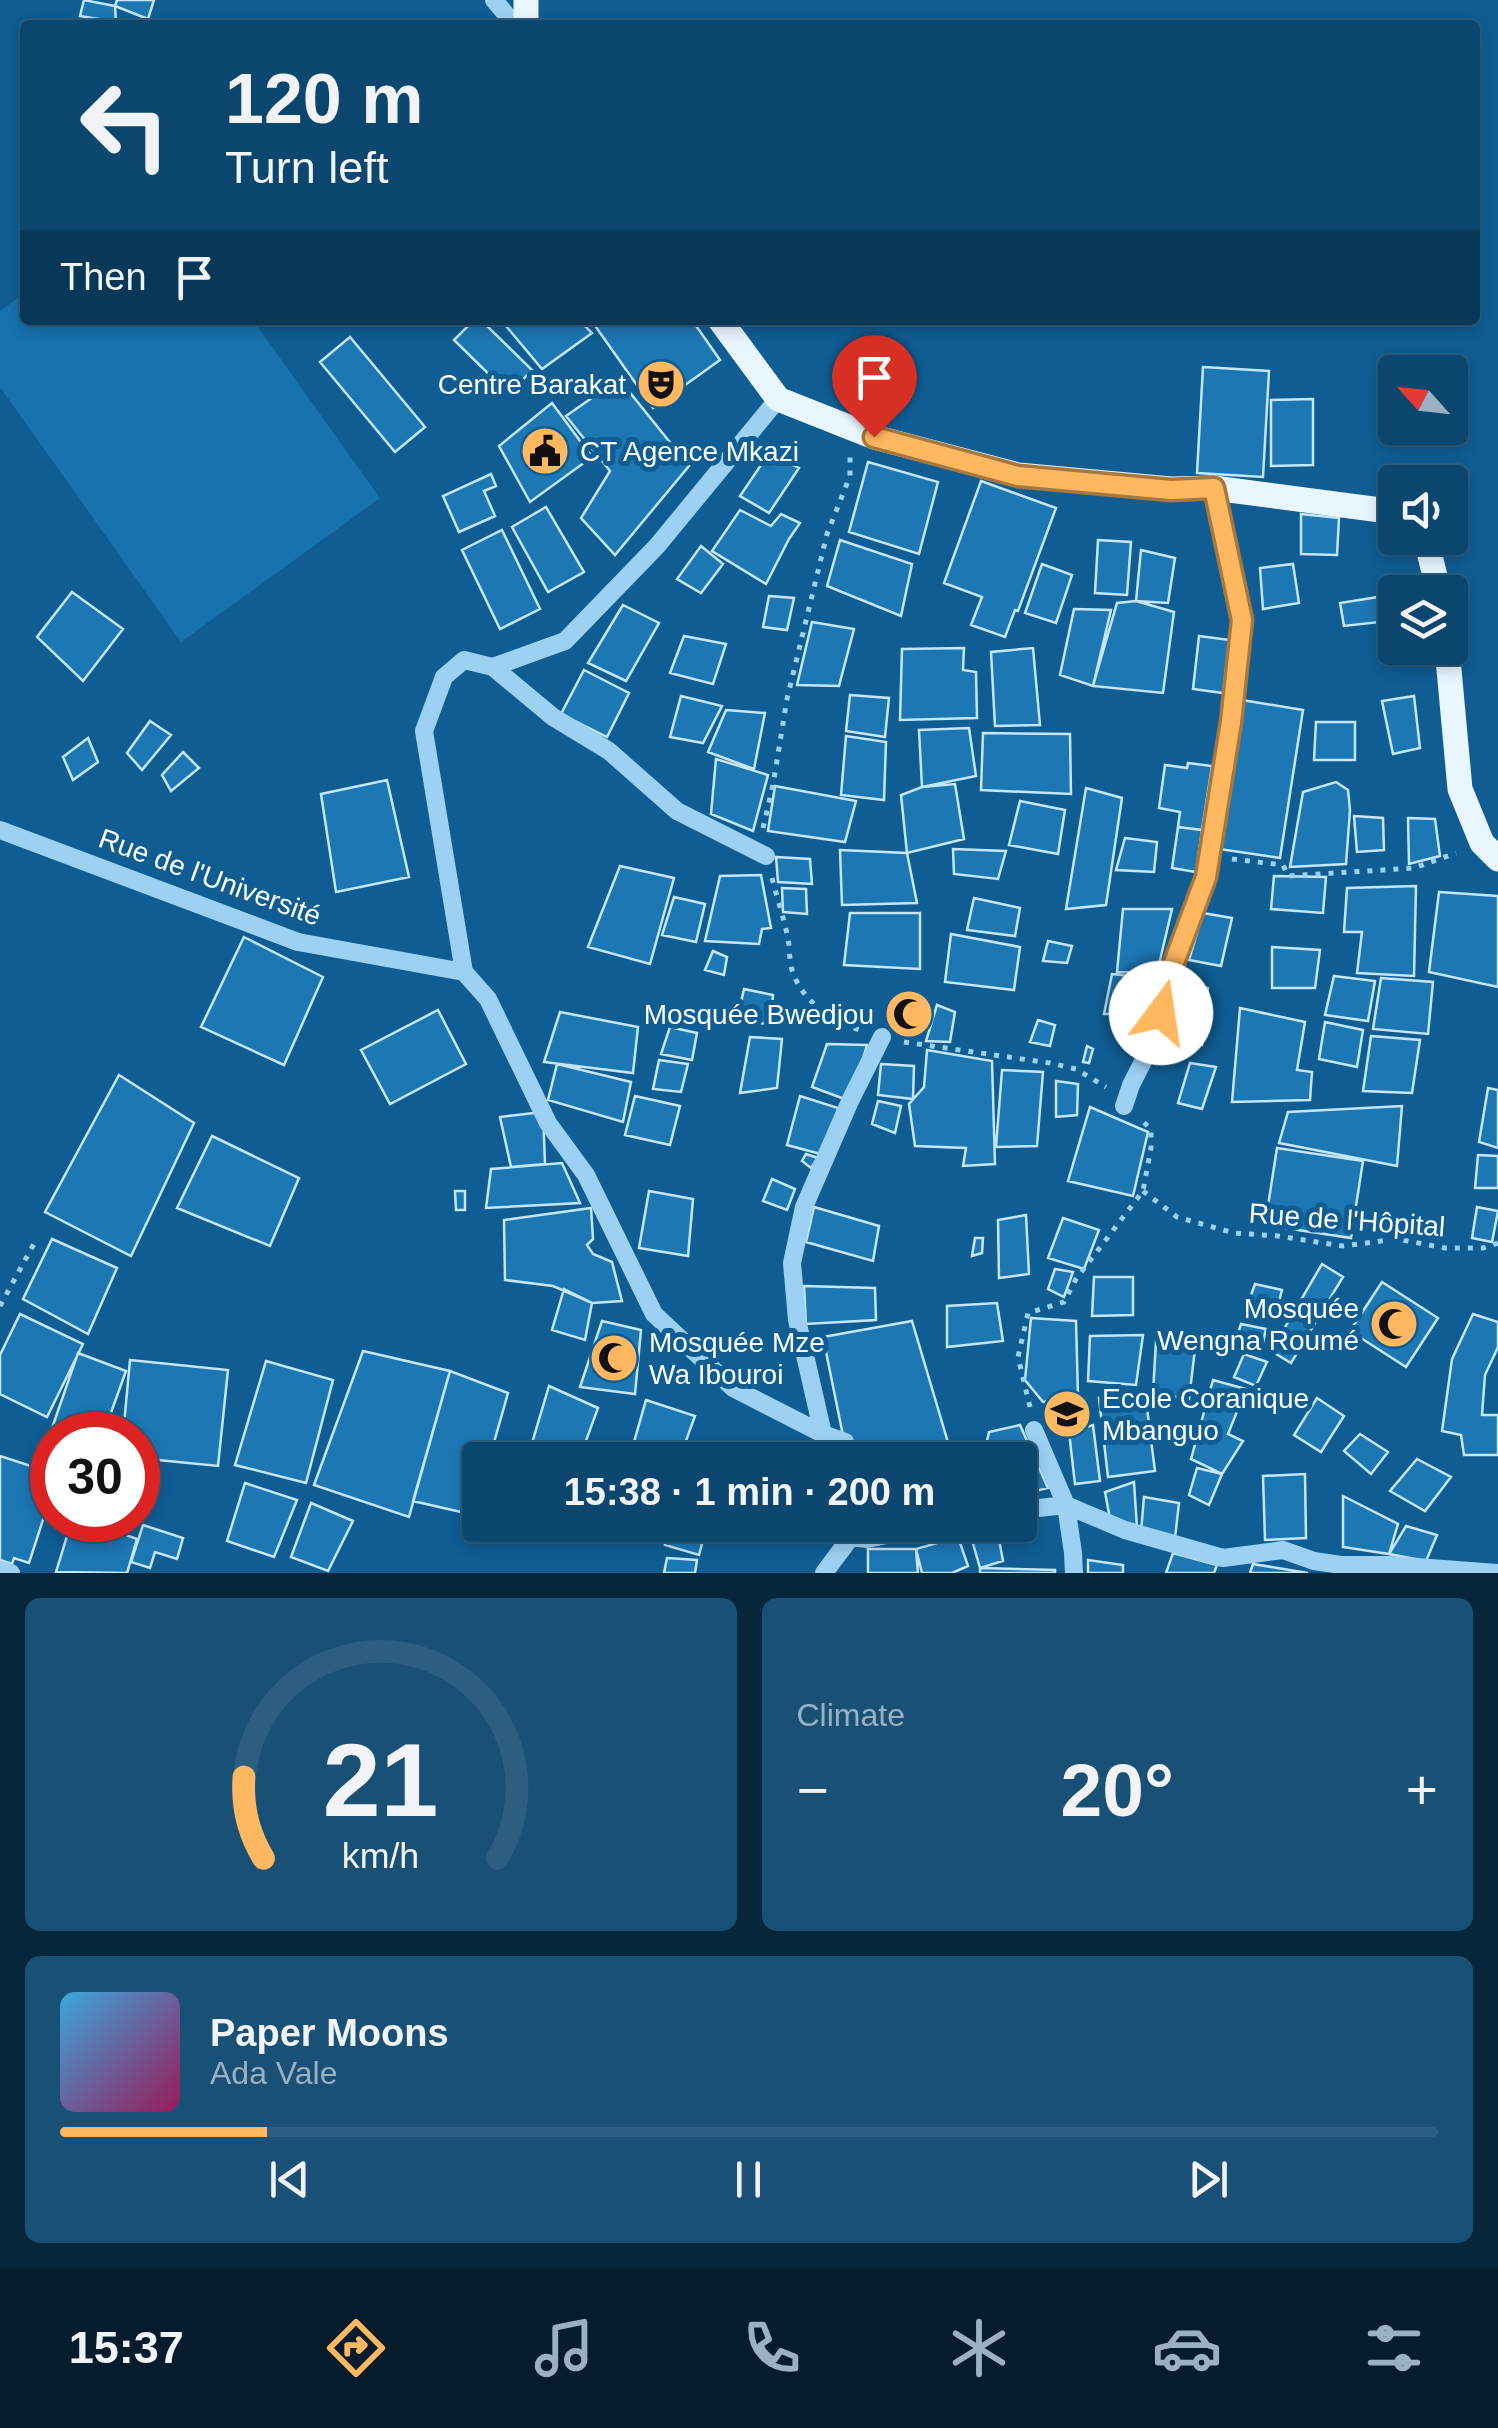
<!DOCTYPE html>
<html lang="en">
<head>
<meta charset="utf-8">
<style>
  :root { --surface:#0b466e; --page:#195076; --text:#f1f3f6; --muted:#9ab1c2; --line:#2b5e81; --accent:#ffb85f }
  body { margin:0; font-family:Helvetica,sans-serif; background:var(--page); color:var(--text); height:100vh; display:flex; flex-direction:column; font-size:38px; white-space:nowrap }
  * { box-sizing:border-box; margin:0 }
  p { font-size:32px; color:var(--muted) }
  .icon { flex:none; width:55px; height:55px; fill:none; stroke:currentColor; stroke-width:2; stroke-linecap:round; stroke-linejoin:round }
  .map { position:relative; height:1573px; overflow:hidden }
  .drawer { display:flex; flex-direction:column; gap:25px; padding:25px; background:#06263c; flex:1 }
  .drawer>* { flex:none }
  .banner { position:absolute; left:20px; top:20px; width:1460px; height:305px; border-radius:10px; box-shadow:0 5px 15px #0003,0 0 0 2px var(--line); background:#0b466e; color:var(--text); overflow:hidden }
  .needle { width:65px; rotate:297deg }
  .fabs { position:absolute; left:1378px; top:355px; display:grid; gap:20px }
  .fabs a { display:grid; place-items:center; width:90px; height:90px; border-radius:10px; background:var(--surface); box-shadow:0 5px 15px #0003,0 0 0 2px var(--line); font-size:50px }
  .speed { position:absolute; left:30px; top:1412px; display:flex; gap:20px; font-size:50px; font-weight:700; text-align:center }
  .speed>* { display:grid; place-content:center; width:130px; height:130px; border-radius:50%; background:var(--surface); box-shadow:0 5px 15px #0003,0 0 0 2px var(--line); line-height:1 }
  .speed .limit { border:15px solid #d22; background:#fff; color:#111 }
  .pin { position:absolute; display:grid; place-items:center; width:85px; height:85px; color:#fff; margin:-102px -42px; border-radius:50% 50% 50% 0; rotate:-45deg; box-shadow:0 0 10px #0007 }
  .pin .icon { rotate:45deg }
  .me { position:absolute; width:110px; margin:-55px; rotate:14deg; stroke-linejoin:round; filter:drop-shadow(0 0 8px #0008) }
  .turn { display:flex; align-items:center; gap:35px; height:210px; padding:0 40px; font-size:45px }
  .turn .icon { width:130px; height:130px; stroke-width:2.5 }
  .turn b { display:block; font-size:70px; line-height:85px }
  .then { display:flex; align-items:center; height:95px; padding:0 40px; background:#0003; gap:20px; font-size:38px }
  .big { font-size:75px; font-weight:700; line-height:1.1 }
  .drawer .card { flex:1; display:flex; flex-direction:column; justify-content:center; gap:15px; min-width:0; padding:0 35px; border-radius:15px; background:var(--page) }
  .drawer .dial { align-items:center; gap:0 }
  .dial svg { height:260px; overflow:visible; fill:none; stroke:var(--line); stroke-width:7; stroke-linecap:round; text-anchor:middle }
  .dial text { fill:var(--text); stroke:none }
  .song { display:flex; align-items:center; gap:30px }
  .cover { width:120px; height:120px; border-radius:15px; background:linear-gradient(135deg,hsl(200 70% 55%),hsl(330 70% 35%)) }
  .played { height:10px; border-radius:5px; background:linear-gradient(90deg,var(--accent) 15%,var(--line) 15%) }
  .keys { display:flex; justify-content:space-around; direction:ltr }
  .heat { display:flex; justify-content:space-between; align-items:center; font-size:55px; direction:ltr }
  .drawer .tiles { flex:1; display:grid; gap:25px; grid-template-columns:1fr 1fr }
  .card:last-child { grid-column:span 2 }
  .trip { position:absolute; left:462px; top:1442px; width:575px; height:100px; border-radius:10px; background:var(--surface); box-shadow:0 5px 15px #0003,0 0 0 2px var(--line); font-weight:700; line-height:100px; text-align:center }
  .dock { display:flex; height:160px; justify-content:space-around; align-items:center; background:#041c2c; color:var(--muted) }
  .dock .icon { width:70px; height:70px }
  .dock .current { color:var(--accent) }
  .dock b { font-size:45px; color:var(--text) }
  .map>svg:first-child { display:block }
  .green { fill:#1772ae }
  .building { fill:#1d77b3; stroke:#c4e7fe; stroke-width:2.5 }
  .lines { fill:none; stroke-linecap:round; stroke-linejoin:round }
  .path { stroke:#9cd1f4; stroke-width:5; stroke-dasharray:5 8; stroke-linecap:butt }
  .minor { stroke:#9cd1f4; stroke-width:18 }
  .major { stroke:#e9f5ff; stroke-width:25 }
  .route-casing { stroke:#a6783e; stroke-width:25 }
  .route { stroke:#ffb85f; stroke-width:18 }
  .labels { text-anchor:middle; dominant-baseline:central; stroke-width:10; stroke-linejoin:round; paint-order:stroke }
  .poi-label { font-size:28px; fill:#fff; stroke:#0f5d93; text-anchor:end }
  .street-label { font-size:28px; fill:#fff; stroke:#0f5d93 }
</style>
</head>
<body>
<div class="map">
<svg width="1498" height="1573" viewBox="0 0 1498 1573">
  <rect width="100%" height="100%" fill="#0f5d93"/>
  <path class="green" d="M25,293V320H253L380,498L181,642L0,387V311Z"/>
  <path class="building" d="M84,0L115,6L116,22L80,16Z
    M117,0H154L148,19L115,6Z
    M474,320H481L532,370L509,394L454,340Z
    M501,320H579L592,333L542,369Z
    M591,320H692L720,360L653,408Z
    M350,337L425,427L395,452L320,362Z
    M1203,367L1269,371L1263,477L1197,473Z
    M619,379L689,466L615,555L581,518L610,471L566,416Z
    M1313,399V465L1271,466V400Z
    M552,403L592,457L530,502L499,446Z
    M769,453L799,468L769,513L740,496Z
    M868,462L938,482L919,554L849,532Z
    M491,474L496,486L484,491L495,516L459,532L443,496Z
    M981,481L1056,508L1018,611L1015,610L1005,637L971,625L982,597L944,583Z
    M546,507L584,572L548,592L512,527Z
    M740,510L771,526L781,514L800,523L789,539L766,584L712,551Z
    M1301,514L1339,518L1337,555L1301,554Z
    M502,530L540,609L500,629L462,550Z
    M840,540L912,564L901,616L827,586Z
    M1098,540L1131,542L1127,595L1095,593Z
    M701,546L723,564L701,593L677,579Z
    M1141,550L1175,558L1168,603L1136,601Z
    M1042,564L1072,575L1056,623L1025,613Z
    M1293,564L1299,603L1263,609L1260,568Z
    M72,592L123,629L83,681L37,637Z
    M769,596L794,598L787,630L763,627Z
    M1378,597L1380,622L1344,626L1340,603Z
    M1136,601L1174,612L1163,693L1093,686L1117,603Z
    M623,605L659,623L626,681L588,663Z
    M1074,609L1111,610L1093,686L1060,675Z
    M812,622L854,629L839,686L797,685Z
    M684,636L726,644L713,684L670,673Z
    M1199,636L1230,640L1223,693L1193,689Z
    M964,648L963,670L976,672L977,718L900,720L902,649Z
    M1033,648L1040,725L995,726L991,652Z
    M584,670L629,693L607,737L561,714Z
    M850,695L889,698L885,737L846,731Z
    M681,696L722,706L703,743L670,737Z
    M1414,696L1420,748L1393,754L1382,701Z
    M1242,700L1303,710L1280,858L1219,849Z
    M726,710L765,713L754,769L708,752Z
    M150,721L171,735L142,770L127,753Z
    M1316,722H1355V760H1314Z
    M969,728L976,776L922,787L919,730Z
    M983,733L1070,734L1071,794L981,790Z
    M846,736L886,742L884,800L841,795Z
    M88,738L98,762L73,780L63,757Z
    M183,752L199,768L171,791L162,775Z
    M716,759L768,775L753,831L711,814Z
    M1188,763L1212,766L1202,830L1178,827L1180,812L1159,808L1165,765L1187,768Z
    M387,780L409,877L336,892L321,794Z
    M1336,782L1348,790L1350,810L1346,864L1290,867L1303,792Z
    M955,784L964,839L907,853L901,795L922,787Z
    M775,786L856,801L845,842L768,831Z
    M1086,788L1122,798L1106,905L1066,909Z
    M1020,801L1065,810L1058,854L1009,845Z
    M1354,816L1383,818L1384,850L1357,852Z
    M1408,818L1435,819L1440,856L1409,864Z
    M1178,827L1202,830L1196,872L1172,868Z
    M1125,838L1157,842L1154,872L1116,870Z
    M953,849L1006,851L998,879L954,874Z
    M840,850L907,853L917,903L842,905Z
    M776,857L810,859L812,884L778,882Z
    M620,866L674,878L650,964L588,947Z
    M761,875L771,928L762,929L759,944L705,941L720,876Z
    M1274,876L1326,877L1323,913L1271,909Z
    M1416,886L1414,976L1357,973L1362,932H1344L1347,888Z
    M782,888L806,889L807,914L783,912Z
    M1439,892L1498,896V987L1429,972Z
    M674,897L705,904L696,942L662,935Z
    M974,898L1020,908L1015,936L967,930Z
    M1123,909H1172L1157,973L1117,972Z
    M850,913H920V969L844,965Z
    M1203,913L1232,918L1221,966L1189,960Z
    M951,934L1020,947L1014,990L945,982Z
    M244,937L323,977L284,1065L201,1027Z
    M1048,941L1072,946L1067,963L1043,961Z
    M1272,947L1320,950L1315,988H1272Z
    M713,951L727,957L724,975L705,970Z
    M1112,974L1155,979L1148,1014H1104Z
    M1334,976L1375,981L1368,1021L1325,1015Z
    M1381,978L1433,982L1428,1034L1373,1029Z
    M1173,983L1208,988L1202,1045L1162,1037Z
    M744,989L773,995L771,1024L737,1021Z
    M897,999L925,1001L921,1031L891,1026Z
    M937,1005L955,1012L950,1042L926,1041Z
    M1240,1008L1305,1022L1297,1070L1312,1072L1310,1100L1232,1102Z
    M438,1010L466,1064L390,1104L361,1050Z
    M560,1012L638,1027L633,1073L544,1062Z
    M1038,1020L1055,1025L1050,1046L1030,1042Z
    M1325,1022L1363,1030L1357,1067L1319,1059Z
    M670,1027L697,1033L692,1060L661,1054Z
    M1142,1029L1137,1045L1125,1044L1128,1030Z
    M1371,1036L1420,1040L1412,1093L1363,1091Z
    M750,1037L782,1039L777,1088L740,1093Z
    M827,1044L867,1045L850,1101L812,1087Z
    M1087,1046L1093,1049L1089,1063L1083,1062Z
    M927,1050L992,1061L995,1164L963,1166L966,1148L915,1146L909,1104L924,1087Z
    M659,1060L688,1064L681,1092L653,1089Z
    M1190,1063L1216,1067L1202,1109L1178,1103Z
    M557,1064L631,1082L623,1122L548,1100Z
    M881,1064L914,1066L913,1099L878,1095Z
    M1002,1070L1043,1072L1037,1146L996,1147Z
    M119,1075L194,1123L131,1256L45,1212Z
    M1056,1081L1078,1084L1077,1115L1056,1117Z
    M1488,1088L1498,1090V1148L1479,1142Z
    M635,1096L680,1106L670,1145L625,1135Z
    M800,1096L838,1108L828,1156L787,1145Z
    M878,1101L901,1106L895,1133L872,1124Z
    M1402,1106L1397,1166L1279,1143L1288,1112Z
    M1090,1107L1148,1132L1133,1196L1068,1181Z
    M543,1112L545,1164L511,1167L500,1117Z
    M212,1136L299,1178L270,1246L177,1208Z
    M1277,1148L1363,1161L1351,1238L1265,1225Z
    M806,1154L818,1158L811,1168L802,1161Z
    M1478,1155L1498,1156V1188H1475Z
    M562,1163L580,1203L486,1208L491,1169Z
    M772,1179L795,1189L787,1210L763,1201Z
    M455,1191H465V1210H456Z
    M649,1191L693,1199L688,1256L639,1248Z
    M814,1207L879,1226L873,1261L806,1242Z
    M1477,1207L1498,1211L1492,1242L1472,1238Z
    M591,1208L593,1239L587,1245L593,1254L612,1262L622,1301L592,1303L553,1286L505,1280L504,1220Z
    M1026,1215L1029,1274L999,1278L998,1220Z
    M1063,1218L1099,1230L1084,1269L1048,1258Z
    M975,1238H983L982,1253L972,1256Z
    M52,1239L117,1268L88,1334L23,1299Z
    M1322,1264L1343,1277L1291,1363L1271,1351Z
    M1055,1269L1073,1272L1064,1297L1048,1289Z
    M1094,1277H1133V1315L1092,1316Z
    M1382,1282L1438,1318L1406,1367L1350,1331Z
    M1255,1284L1282,1290L1275,1317L1246,1309Z
    M804,1286L875,1288L876,1320L806,1324Z
    M564,1289L592,1303L585,1340L552,1330Z
    M997,1303L1003,1341L947,1347V1306Z
    M20,1314L83,1344L47,1417L0,1394V1355Z
    M1473,1314L1498,1322V1347L1485,1375L1482,1415H1498V1455H1464L1461,1435L1442,1431L1452,1359Z
    M1031,1318L1076,1321L1078,1396L1043,1402L1025,1380Z
    M602,1321L641,1330L635,1394L580,1387Z
    M912,1321L952,1456L932,1460H848L823,1337Z
    M1241,1324L1266,1329L1261,1351L1235,1342Z
    M1143,1335L1136,1385L1088,1381L1090,1336Z
    M1156,1341H1196L1189,1399L1153,1393Z
    M363,1351L450,1371L409,1517L314,1485Z
    M78,1353L126,1371L103,1435H62L51,1431Z
    M1244,1354L1267,1362L1256,1386L1234,1377Z
    M130,1360L228,1370L218,1466L138,1458V1435H123Z
    M266,1361L333,1380L306,1483L235,1465Z
    M450,1371L508,1393L489,1460H480V1494L474,1515L413,1501Z
    M1213,1380L1246,1389L1228,1434L1243,1441L1222,1474L1191,1459Z
    M549,1386L598,1408L579,1460H527Z
    M1099,1398L1147,1408L1155,1471L1108,1477Z
    M1317,1398L1344,1416L1321,1452L1294,1435Z
    M646,1400L695,1416L679,1460H665L632,1449Z
    M1020,1425L1048,1488L1020,1495V1460H971L970,1455L986,1445L989,1432Z
    M1093,1425L1100,1481L1075,1484L1069,1432Z
    M1360,1434L1388,1452L1371,1474L1344,1451Z
    M805,1446H826L829,1460H808Z
    M0,1456L52,1473V1492L29,1563L14,1558L12,1564L0,1560Z
    M1417,1459L1451,1477L1425,1511L1390,1491Z
    M1197,1468L1222,1474L1209,1505L1189,1495Z
    M1305,1474L1306,1538L1265,1540L1263,1476Z
    M1134,1482L1137,1528L1110,1519L1105,1492Z
    M245,1483L297,1500L274,1557L227,1541Z
    M1343,1496L1398,1524L1389,1554L1343,1547Z
    M1144,1497L1179,1503L1175,1538L1141,1532Z
    M311,1503L353,1521L328,1571L291,1557Z
    M72,1520H130L126,1535L137,1539L127,1573L56,1572Z
    M143,1525L183,1538L177,1559L155,1552L150,1568L131,1562Z
    M672,1525H707L699,1555L665,1545Z
    M1406,1526L1437,1535L1426,1561L1389,1554Z
    M998,1534L1003,1561L980,1568L972,1540Z
    M958,1537L968,1566L952,1573H922L916,1549Z
    M868,1549H916L918,1573H868Z
    M1173,1553L1217,1565L1214,1573H1166Z
    M667,1558L697,1560L695,1573H664Z
    M1088,1560L1123,1565V1573H1088Z
    M1253,1564L1308,1573H1250Z
    M980,1568L1055,1570V1573H980Z"/>
  <g class="lines">
    <path class="path" d="M763,828L773,785L787,699L827,534L850,476V455
      M1232,859L1283,865L1288,876L1414,868L1456,853
      M772,878C777,898 784,918 788,939C790,949 789,960 792,970C802,1001 830,1020 860,1030
      M904,1042L1050,1063L1076,1069L1106,1087
      M1143,1191L1177,1217L1234,1233L1278,1236L1343,1246L1397,1239L1445,1248H1483L1498,1243
      M0,1306L36,1240
      M1030,1407L1018,1357L1028,1313L1064,1302L1076,1279L1143,1191L1151,1148V1129L1140,1119"/>
    <path class="minor" d="M494,0L515,25
      M778,399L657,546L565,641L493,667L464,660L444,677L424,731L464,972L488,999L548,1123L586,1175L654,1314L733,1388L823,1434L797,1320L792,1263L804,1207L850,1101L882,1037
      M493,667L553,717L609,751L677,811L766,856
      M0,830L298,942L464,972
      M1124,1106L1131,1085L1154,1040L1175,960L1207,877L1231,722L1242,619L1214,488
      M1034,1430L1066,1505L1073,1553L1074,1573
      M823,1434L845,1442L846,1460
      M1020,1510L1066,1505L1125,1530L1223,1558L1283,1550L1314,1561L1341,1565H1390L1498,1573
      M795,1525L851,1537L824,1573
      M850,1529L851,1537L867,1539L935,1525
      M0,1570L11,1573"/>
    <path class="major" d="M526,0V25
      M720,320L778,399L874,437L1018,475L1171,489L1214,488L1388,511L1395,515
      M1423,538L1427,544L1439,592
      M1447,648L1460,789L1482,843L1498,859"/>
  </g>
  <g class="lines">
    <g class="route-casing">
      <path id="route" d="M874,437L1018,476L1171,490L1214,488L1242,620L1231,722L1206,877L1175,960L1161,1013"/>
    </g>
    <use href="#route" class="route"/>
  </g>
  <defs>
    <g id="theatre-disc" transform="scale(2.5)"><circle r="9.5" fill="#ffb85f" stroke="#0f5d93"/><path d="M-5-5.5Q0-4 5-5.5V0Q5 5 0 6Q-5 5-5 0ZM-3.3-2.5H-1v1.5H-3.3ZM1-2.5H3.3v1.5H1ZM-2.8 1Q0 5.5 2.8 1Z" fill="#111"/></g>
    <g id="civic-disc" transform="scale(2.5)"><circle r="9.5" fill="#ffb85f" stroke="#0f5d93"/><path d="M-.6-6.5H3V-4.5H.6V-3L4-1V1h2V6H-6V1h2V-1L-.6-3ZM-1.2 2.5V6h2.4V2.5Z" fill="#111"/></g>
    <g id="mosque-disc" transform="scale(2.5)"><circle r="9.5" fill="#ffb85f" stroke="#0f5d93"/><path d="M3.5-4.9A6 6 0 1 0 3.5 4.9A5 5 0 1 1 3.5-4.9Z" fill="#111"/></g>
    <g id="school-disc" transform="scale(2.5)"><circle r="9.5" fill="#ffb85f" stroke="#0f5d93"/><path d="M0-5L7-2L0 1L-7-2ZM-4 1L0 2.5L4 1V4Q0 6-4 4Z" fill="#111"/></g>
  </defs>
  <g fill-rule="evenodd">
    <use href="#theatre-disc" x="661" y="384"/>
    <use href="#civic-disc" x="545" y="451"/>
    <use href="#mosque-disc" x="909" y="1014"/>
    <use href="#mosque-disc" x="1394" y="1324"/>
    <use href="#mosque-disc" x="614" y="1358"/>
    <use href="#school-disc" x="1067" y="1414"/>
  </g>
  <g class="labels">
    <g class="poi-label">
      <text x="626" y="384">Centre Barakat</text>
      <text x="580" y="451" text-anchor="start">CT Agence Mkazi</text>
      <text x="874" y="1014">Mosquée Bwedjou</text>
      <text x="1359" y="1308">Mosquée<tspan x="1359" dy="32">Wengna Roumé</tspan></text>
      <text x="649" y="1342" text-anchor="start">Mosquée Mze<tspan x="649" dy="32">Wa Ibouroi</tspan></text>
      <text x="1102" y="1398" text-anchor="start">Ecole Coranique<tspan x="1102" dy="32">Mbanguo</tspan></text>
    </g>
    <g class="street-label">
      <text transform="translate(210 877) rotate(20)">Rue de l'Université</text>
      <text transform="translate(1347 1220) rotate(4)">Rue de l'Hôpital</text>
    </g>
  </g>
</svg>
<div class="fabs">
<a><svg class="needle" viewBox="-14 -14 28 28"><path d="M0-13l5 13h-10z" fill="#e53935"/><path d="M0 13l5-13h-10z" fill="#9ab1c2"/></svg></a>
<a><svg class="icon" aria-label="sound" viewBox="0 0 24 24"><path d="M4 9h4l5-4v14l-5-4H4zM17 9q2 3 0 6"/></svg></a>
<a><svg class="icon" aria-label="layers" viewBox="0 0 24 24"><path d="M12 4l9 5-9 5-9-5zM3 14l9 5 9-5"/></svg></a>
</div>
<div class="speed"><div class="limit">30</div></div>
<div class="pin" style="left:874px;top:437px;background:#d93025"><svg class="icon" aria-label="arrive" viewBox="0 0 24 24"><path d="M6 21V4h12l-3 4 3 4H6"/></svg></div>
<svg class="me" style="left:1161px;top:1013px" viewBox="-20 -20 40 40"><circle r="19" fill="#fff"/><path d="M0-13L10 11 0 6-10 11z" fill="#ffb85f"/></svg>
<div class="trip">15:38 · 1 min · 200 m</div>
<div class="banner">
<div class="turn"><svg class="icon" aria-label="left" viewBox="0 0 24 24"><path d="M17 20v-9H6M10 6l-5 5 5 5"/></svg><div><b>120 m</b>Turn left</div></div>
<div class="then">Then<svg class="icon" aria-label="arrive" viewBox="0 0 24 24"><path d="M6 21V4h12l-3 4 3 4H6"/></svg></div>
</div>
</div>
<section class="drawer">
<div class="tiles">
<div class="card dial"><svg viewBox="0 0 100 80">
<path d="M14 69A42 42 0 1 1 86 69"/>
<path d="M14 69A42 42 0 0 1 8 44" stroke="#ffb85f"/>
<text x="50" y="56" font-size="32" font-weight="700">21</text>
<text x="50" y="72" font-size="11">km/h</text>
</svg></div>
<div class="card"><p>Climate</p>
<div class="heat"><a>−</a><b class="big">20°</b><a>+</a></div>
</div>
<div class="card">
<div class="song"><i class="cover"></i><div><b>Paper Moons</b><p>Ada Vale</p></div></div>
<div class="played"></div>
<div class="keys"><svg class="icon" aria-label="previous" viewBox="0 0 24 24"><path d="M18 5L8 12l10 7zM5 5v14"/></svg><svg class="icon" aria-label="pause" viewBox="0 0 24 24"><path d="M8 5v14M16 5v14"/></svg><svg class="icon" aria-label="next" viewBox="0 0 24 24"><path d="M6 5l10 7-10 7zM19 5v14"/></svg></div>
</div>
</div>
</section>
<nav class="dock">
<b>15:37</b>
<svg class="icon current" aria-label="directions" viewBox="0 0 24 24"><path d="M12 3l9 9-9 9-9-9zM9 14v-3h6M13 9l2 2-2 2"/></svg>
<svg class="icon" aria-label="music" viewBox="0 0 24 24"><path d="M9 18V5l10-2v13"/><circle cx="6" cy="18" r="3"/><circle cx="16" cy="16" r="3"/></svg>
<svg class="icon" aria-label="phone" viewBox="0 0 24 24"><path d="M5 4h4l2 5-3 2q2 4 5 5l2-3 5 2v4C11 20 4 13 5 4z"/></svg>
<svg class="icon" aria-label="climate" viewBox="0 0 24 24"><path d="M12 3v18M4 7l16 10M4 17L20 7"/></svg>
<svg class="icon" aria-label="car" viewBox="0 0 24 24"><path d="M5 17H2v-5l4-1 3-4h7l3 4 3 1v5h-3M9 17h6M6 11h13"/><circle cx="7" cy="17" r="2"/><circle cx="17" cy="17" r="2"/></svg>
<svg class="icon" aria-label="filters" viewBox="0 0 24 24"><path d="M4 7h16M4 17h16"/><circle cx="9" cy="7" r="2"/><circle cx="15" cy="17" r="2"/></svg>
</nav>
</body>
</html>
